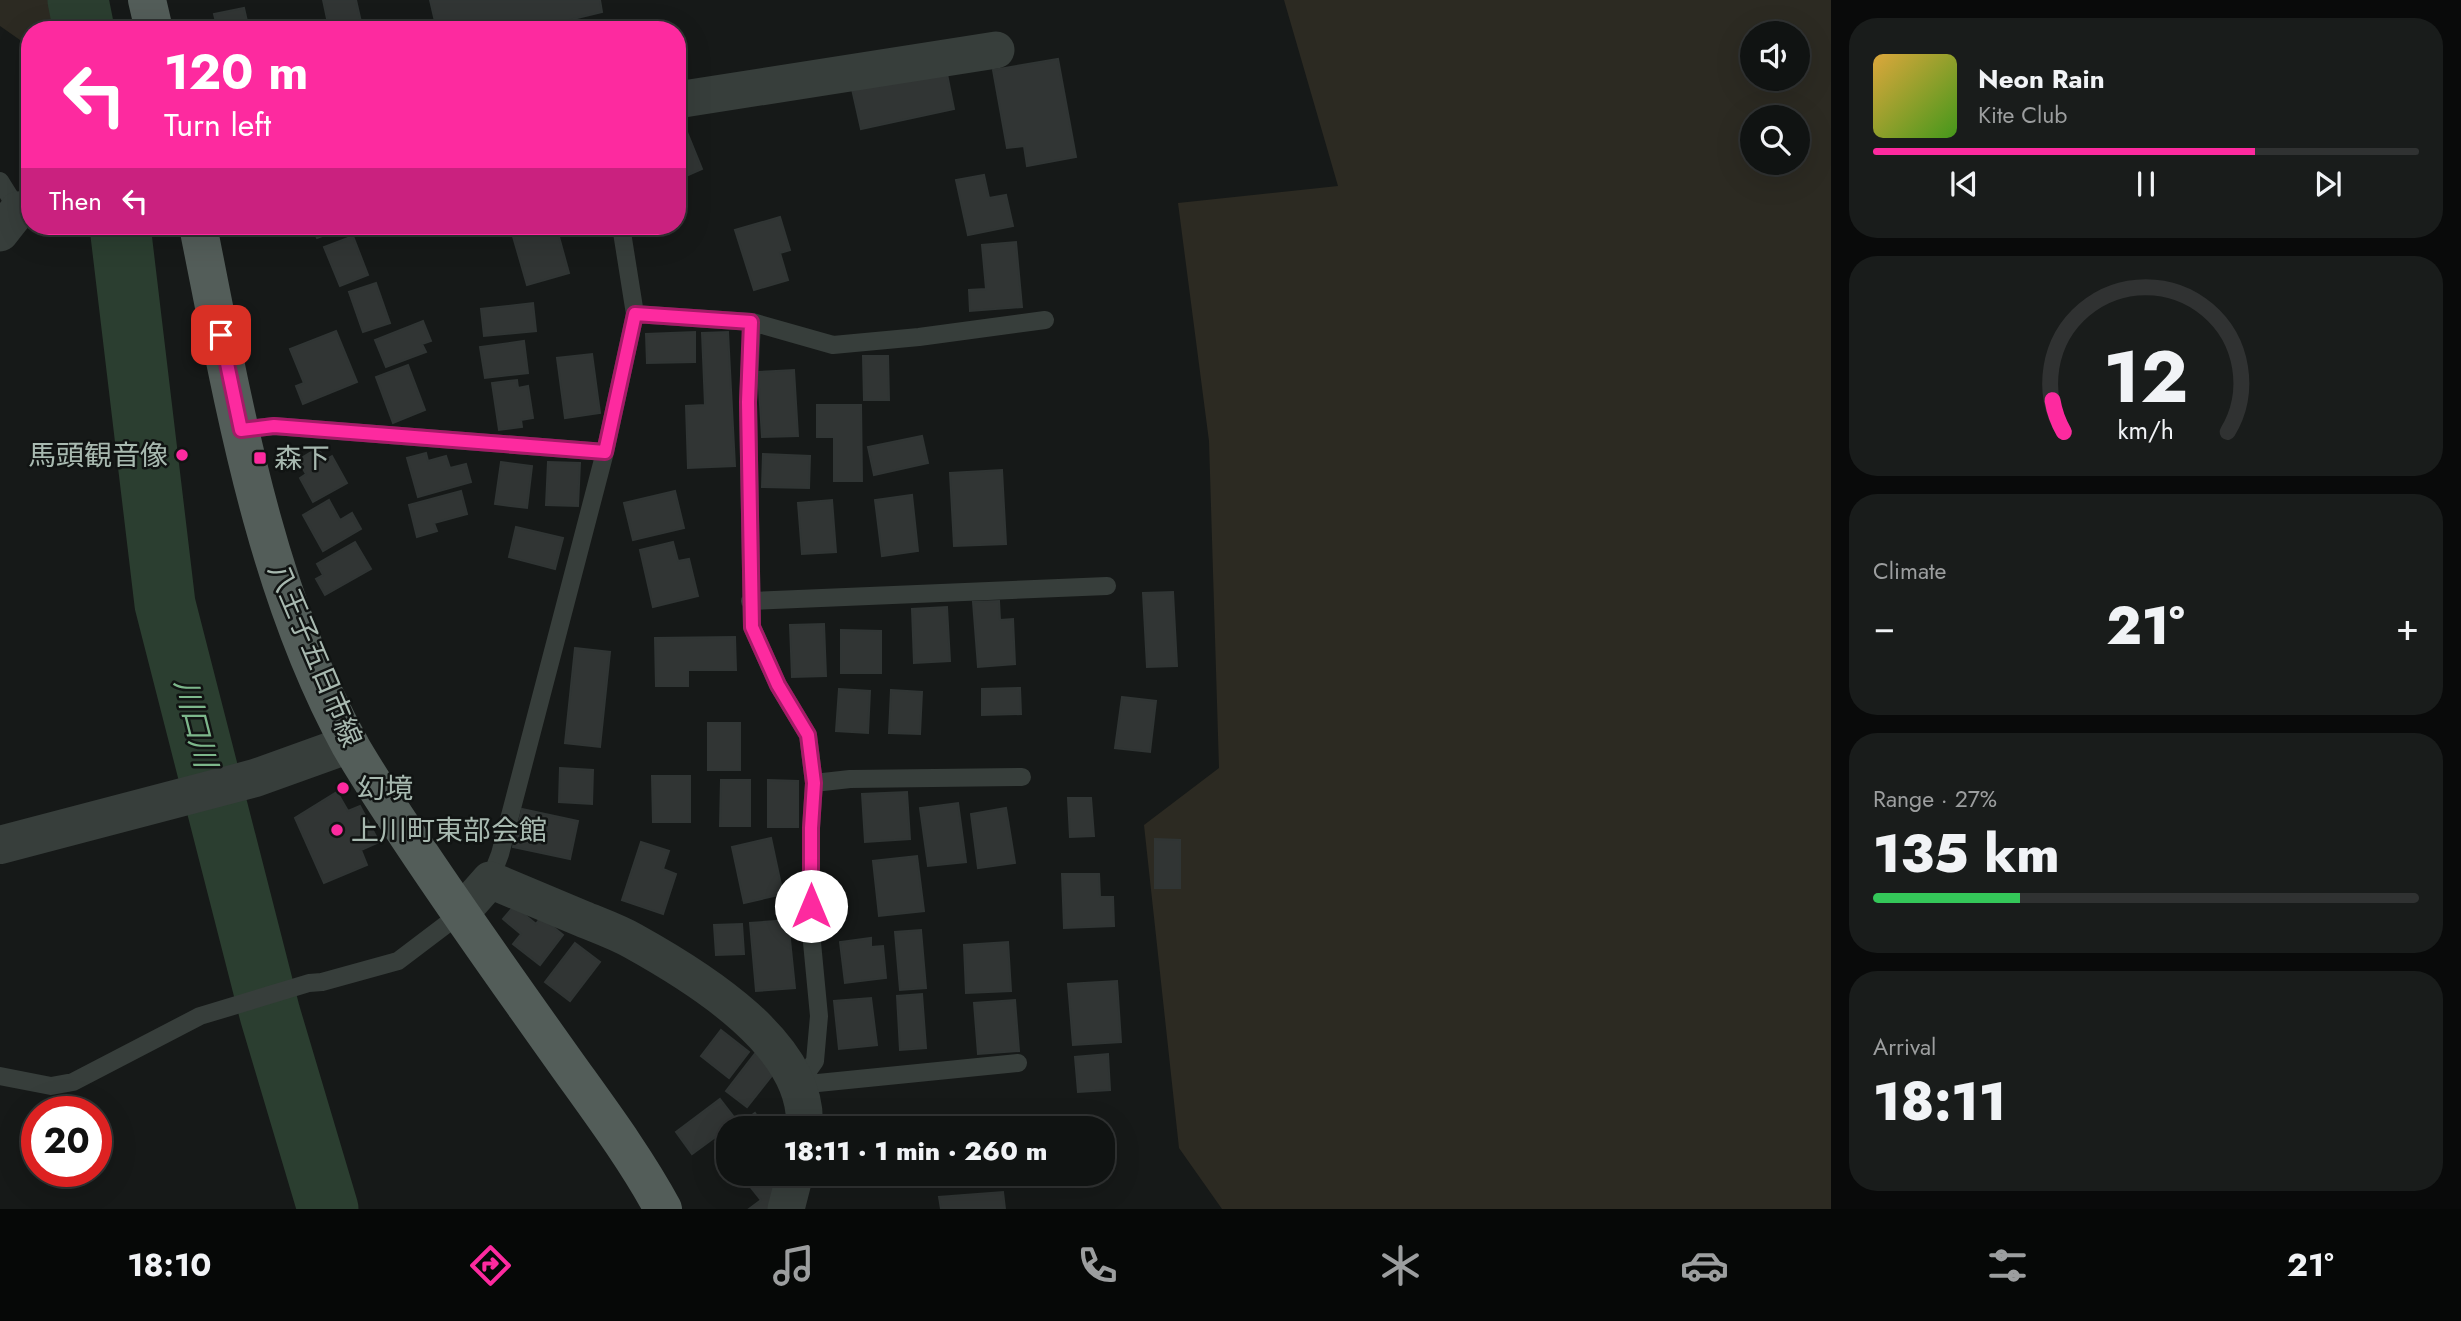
<!DOCTYPE html>
<html lang="en">
<head>
<meta charset="utf-8">
<style>
  :root { --surface:#101312; --page:#191c1b; --text:#f1f3f6; --muted:#9c9e9f; --line:#303232; --accent:#fd2a9f }
  body { margin:0; font-family:Jost,"Noto Sans JP",sans-serif; background:var(--page); color:var(--text); height:100vh; display:flex; flex-direction:column; font-size:26px; white-space:nowrap }
  * { box-sizing:border-box; margin:0 }
  p { font-size:23px; color:var(--muted) }
  .icon { flex:none; width:38px; height:38px; fill:none; stroke:currentColor; stroke-width:2; stroke-linecap:round; stroke-linejoin:round }
  .map { position:relative; flex:1; overflow:hidden }
  .side { display:flex; flex-direction:column; gap:18px; padding:18px; background:#090a0a; width:630px }
  .side>* { flex:none }
  .top-card { position:absolute; left:21px; top:21px; width:665px; height:214px; border-radius:28px; box-shadow:0 7px 28px #0002,0 0 0 2px var(--line); background:#fd2a9f; color:#fff; overflow:hidden }
  .fabs { position:absolute; left:1740px; top:21px; display:grid; gap:14px }
  .fabs a { display:grid; place-items:center; width:70px; height:70px; border-radius:50%; background:var(--surface); box-shadow:0 7px 28px #0002,0 0 0 2px var(--line); font-size:35px }
  .speed { position:absolute; left:21px; top:1096px; display:flex; gap:14px; font-size:35px; font-weight:700; text-align:center }
  .speed>* { display:grid; place-content:center; width:91px; height:91px; border-radius:50%; background:var(--surface); box-shadow:0 7px 28px #0002,0 0 0 2px var(--line); line-height:1 }
  .speed .limit { border:10px solid #d22; background:#fff; color:#111 }
  .pin { position:absolute; display:grid; place-items:center; width:60px; height:60px; color:#fff; margin:-30px; border-radius:14px; box-shadow:0 4px 10px #0006 }
  .me { position:absolute; width:77px; margin:-38px; rotate:0deg; stroke-linejoin:round; filter:drop-shadow(0 0 5px #0008) }
  .turn { display:flex; align-items:center; gap:24px; height:147px; padding:0 28px; font-size:32px }
  .turn .icon { width:91px; height:91px; stroke-width:2.5 }
  .turn b { display:block; font-size:49px; line-height:60px }
  .then { display:flex; align-items:center; height:66px; padding:0 28px; background:#0003; gap:14px; font-size:26px }
  .big { font-size:52px; font-weight:800; line-height:1.1 }
  .side .card { flex:1; display:flex; flex-direction:column; justify-content:center; gap:10px; min-width:0; padding:0 24px; border-radius:28px; background:var(--page) }
  .side .dial { align-items:center; gap:0 }
  .dial svg { height:182px; overflow:visible; fill:none; stroke:var(--line); stroke-width:7; stroke-linecap:round; text-anchor:middle }
  .dial text { fill:var(--text); stroke:none }
  .song { display:flex; align-items:center; gap:21px }
  .cover { width:84px; height:84px; border-radius:10px; background:linear-gradient(135deg,hsl(40 70% 55%),hsl(100 70% 35%)) }
  .played { height:7px; border-radius:4px; background:linear-gradient(90deg,var(--accent) 70%,var(--line) 70%) }
  .keys { display:flex; justify-content:space-around; direction:ltr }
  .heat { display:flex; justify-content:space-between; align-items:center; font-size:38px; direction:ltr }
  .charge { height:10px; border-radius:5px; background:linear-gradient(90deg,#34c759 27%,var(--line) 0) }
  .trip { position:absolute; left:716px; top:1116px; width:399px; height:70px; border-radius:28px; background:var(--surface); box-shadow:0 7px 28px #0002,0 0 0 2px var(--line); font-weight:800; line-height:70px; text-align:center }
  .menu { display:flex; height:112px; justify-content:space-around; align-items:center; background:#060807; color:var(--muted) }
  .menu .icon { width:49px; height:49px }
  .menu .current { color:var(--accent) }
  .menu b { font-size:32px; color:var(--text) }
  main { display:flex; flex:1; min-height:0 }
  .map>svg:first-child { display:block }
  .green { fill:#2c2a22; fill-rule:evenodd }
  .lines { fill:none; stroke-linecap:round; stroke-linejoin:round }
  .river { stroke:#2b3e30; stroke-width:61 }
  .building { fill:#313534; stroke:#303534; stroke-width:2 }
  .service { stroke:#373e3b; stroke-width:18 }
  .minor { stroke:#373e3b; stroke-width:37 }
  .tertiary { stroke:#373e3b; stroke-width:38 }
  .primary { stroke:#535d59; stroke-width:38 }
  .route-casing { stroke:#a41b67; stroke-width:18 }
  .route { stroke:#fd2a9f; stroke-width:12 }
  .poi-dot { fill:#fd2a9f; stroke:#111413; stroke-width:2.5 }
  .labels { text-anchor:middle; dominant-baseline:central; stroke-width:5; stroke-linejoin:round; paint-order:stroke }
  .poi-label { font-size:28px; fill:#a8b9b0; stroke:#111413; text-anchor:start }
  .street-label { font-size:28px; fill:#a8b9b0; stroke:#111413 }
  .water-label { font-size:30px; font-style:italic; fill:#7db78b; stroke:#111413 }
</style>
</head>
<body>
<main>
<div class="map">
<svg width="1831" height="1209" viewBox="0 0 1831 1209">
  <rect width="100%" height="100%" fill="#161918"/>
  <path class="green" d="M0,0H82L83,30H30V47L0,26Z
    M1284,0H1831V1209H1222L1179,1148L1144,825L1219,768L1209,441L1178,203L1338,186ZM1752,33H1797V79H1752ZM1752,117H1797V163H1752Z"/>
  <g class="lines">
    <path class="river" d="M78,0L84,30
      M120,226L165,604L270,1014L328,1209"/>
  </g>
  <path class="building" d="M323,0H356L361,22L329,28Z
    M430,0H600L602,12L528,30H437Z
    M244,8L249,30H218L214,14Z
    M1058,59L1076,157L1027,166L1024,146L1007,148L993,70Z
    M946,69L954,109L861,129L852,89Z
    M680,115L702,169L677,180V116Z
    M984,175L989,198L1006,195L1013,226L968,235L956,180Z
    M780,217L790,250L780,253L788,280L754,290L735,230Z
    M312,226H339L341,229L317,238Z
    M510,226H556L569,273L527,285Z
    M353,236L368,275L340,286L324,247Z
    M1016,242L1022,307L970,311L969,290L986,289L982,245Z
    M376,283L390,323L363,332L349,292Z
    M533,303L536,331L484,336L481,309Z
    M423,321L431,341L422,344L426,352L386,367L375,340Z
    M336,331L357,382L303,404L296,386L304,383L290,349Z
    M695,332V362L647,363L646,334Z
    M728,332L735,466L688,468L686,406L705,405L702,333Z
    M524,341L528,373L485,378L480,347Z
    M592,354L600,413L565,418L557,358Z
    M863,356H888L889,400H864Z
    M408,365L425,410L393,423L376,377Z
    M794,370L798,436L762,437L758,372Z
    M517,380L518,388L528,386L533,418L521,420L522,427L499,430L492,383Z
    M817,405H861L862,481H834V437H817Z
    M922,436L928,463L874,475L868,447Z
    M318,448L325,460L332,456L347,483L313,502L300,478L306,474L298,460Z
    M426,453L428,461L446,456L450,468L466,464L471,482L418,497L407,458Z
    M763,454L810,456L809,488L762,487Z
    M501,462L532,466L527,508L495,504Z
    M548,462L580,463L578,506L546,505Z
    M1002,470L1006,544L954,546L950,473Z
    M461,491L467,514L434,523L437,531L417,537L409,505Z
    M675,491L684,528L633,540L624,503Z
    M912,495L918,551L882,556L875,500Z
    M329,500L340,520L352,513L361,529L323,551L303,515Z
    M832,500L836,552L802,554L798,503Z
    M516,527L563,538L555,569L509,557Z
    M355,542L371,569L325,595L316,579L323,575L317,564Z
    M673,542L678,561L689,559L698,596L653,607L640,550Z
    M1173,592L1177,666L1147,667L1143,593Z
    M999,601L1000,620L1013,619L1015,664L978,667L973,602Z
    M947,607L950,661L914,663L912,609Z
    M824,624L826,676L792,677L790,625Z
    M841,630L881,631V673H841Z
    M735,637L736,670H688V686H656L655,638Z
    M575,648L610,652L600,747L565,743Z
    M1020,688L1021,714L982,715V689Z
    M839,689L870,691L868,733L836,731Z
    M891,690L922,692L920,734L889,733Z
    M1122,697L1156,701L1150,752L1115,748Z
    M708,723H740V770H708Z
    M560,768L593,770L592,804L559,802Z
    M652,776H690V822H653Z
    M721,780H750V826H720Z
    M768,780L798,781V827H768Z
    M337,792L348,811L360,806L379,842L361,850L367,865L324,883L295,818Z
    M907,792L910,839L865,842L862,794Z
    M1068,798H1091L1094,836L1070,837Z
    M958,803L966,862L928,866L920,808Z
    M1006,808L1015,863L978,868L971,814Z
    M522,809L578,821L570,859L513,847Z
    M771,838L783,894L744,903L732,847Z
    M1155,839L1180,840V888H1155Z
    M641,842L669,851L663,869L676,874L663,914L622,900Z
    M917,856L924,911L879,916L873,861Z
    M1062,874H1099L1100,897H1113L1114,926L1064,928Z
    M514,906L536,924L541,917L563,935L540,965L513,944L521,934L503,919Z
    M788,920L795,988L756,991L750,923Z
    M742,924L744,954L716,955L714,925Z
    M921,930L926,988L900,990L895,932Z
    M871,938V947L883,946L886,978L845,983L840,942Z
    M1008,942L1011,991L966,993L964,945Z
    M575,943L600,962L570,1001L545,982Z
    M1117,981L1121,1042L1073,1045L1068,984Z
    M922,994L926,1048L900,1050L897,996Z
    M871,998L877,1045L839,1049L834,1001Z
    M1015,1000L1019,1051L978,1054L974,1003Z
    M721,1030L749,1052L729,1078L701,1056Z
    M757,1051L778,1068L747,1107L726,1091Z
    M1108,1054L1110,1090L1078,1092L1075,1057Z
    M720,1099L737,1121L692,1154L676,1132Z
    M755,1113L766,1129H733Z
    M728,1133V1159L715,1142Z
    M750,1174H780L774,1209H749L761,1200L744,1179Z
    M1003,1192L1005,1209H941L939,1197Z"/>
  <g class="lines">
    <path class="service" d="M0,181L18,210
      M621,226L635,314
      M752,322L833,345L919,337L1045,320
      M241,430L274,426L605,452L635,314L752,322L748,402L752,627L778,685L808,735L814,783L811,828V932L819,1016L815,1061L798,1085
      M750,601L1107,586
      M814,783L850,779L1022,777
      M490,880L500,854L605,452
      M0,1076L51,1086L73,1082L200,1016L309,983L322,982L398,961L460,914
      M798,1085L1018,1063"/>
    <path class="minor" d="M677,100L996,50
      M0,233L18,210L30,209
      M460,914L490,880C521,893 552,906 583,919C600,926 617,932 633,941C696,976 812,1046 804,1129
      M786,1209L795,1174"/>
    <path class="tertiary" d="M0,845L255,778L350,744"/>
    <path class="primary" d="M147,0L154,30
      M198,226C233,400 264,588 350,745C372,783 397,820 422,857C469,927 519,997 568,1066C601,1112 636,1159 663,1209"/>
  </g>
  <g class="lines">
    <g class="route-casing">
      <path id="route" d="M221,335L241,430L274,426L605,452L635,314L751,322L748,402L752,627L778,685L808,735L814,783L811,828V906"/>
    </g>
    <use href="#route" class="route"/>
  </g>
  <g class="poi-dot">
    <circle cx="182" cy="455" r="7"/>
    <rect x="253" y="451" width="14" height="14" rx="3.5"/>
    <circle cx="343" cy="788" r="7"/>
    <circle cx="337" cy="830" r="7"/>
  </g>
  <g class="labels">
    <g class="poi-label">
      <text x="168" y="455" text-anchor="end">馬頭観音像</text>
      <text x="274" y="458">森下</text>
      <text x="357" y="788">幻境</text>
      <text x="351" y="830">上川町東部会館</text>
    </g>
    <g class="street-label">
      <text transform="translate(315 655) rotate(67)">八王子五日市線</text>
    </g>
    <g class="water-label">
      <text transform="translate(196 723) rotate(76)">川口川</text>
    </g>
  </g>
</svg>
<div class="fabs">
<a><svg class="icon" aria-label="sound" viewBox="0 0 24 24"><path d="M4 9h4l5-4v14l-5-4H4zM17 9q2 3 0 6"/></svg></a>
<a><svg class="icon" aria-label="search" viewBox="0 0 24 24"><circle cx="10" cy="10" r="6"/><path d="M15 15l6 6"/></svg></a>
</div>
<div class="speed"><div class="limit">20</div></div>
<div class="pin" style="left:221px;top:335px;background:#d93025"><svg class="icon" aria-label="arrive" viewBox="0 0 24 24"><path d="M6 21V4h12l-3 4 3 4H6"/></svg></div>
<svg class="me" style="left:811px;top:906px" viewBox="-20 -20 40 40"><circle r="19" fill="#fff"/><path d="M0-13L10 11 0 6-10 11z" fill="#fd2a9f"/></svg>
<div class="trip">18:11 · 1 min · 260 m</div>
<div class="top-card">
<div class="turn"><svg class="icon" aria-label="left" viewBox="0 0 24 24"><path d="M17 20v-9H6M10 6l-5 5 5 5"/></svg><div><b>120 m</b>Turn left</div></div>
<div class="then">Then<svg class="icon" aria-label="left" viewBox="0 0 24 24"><path d="M17 20v-9H6M10 6l-5 5 5 5"/></svg></div>
</div>
</div>
<section class="side">
<div class="card">
<div class="song"><i class="cover"></i><div><b>Neon Rain</b><p>Kite Club</p></div></div>
<div class="played"></div>
<div class="keys"><svg class="icon" aria-label="previous" viewBox="0 0 24 24"><path d="M18 5L8 12l10 7zM5 5v14"/></svg><svg class="icon" aria-label="pause" viewBox="0 0 24 24"><path d="M8 5v14M16 5v14"/></svg><svg class="icon" aria-label="next" viewBox="0 0 24 24"><path d="M6 5l10 7-10 7zM19 5v14"/></svg></div>
</div>
<div class="card dial"><svg viewBox="0 0 100 80">
<path d="M14 69A42 42 0 1 1 86 69"/>
<path d="M14 69A42 42 0 0 1 9 55" stroke="#fd2a9f"/>
<text x="50" y="56" font-size="32" font-weight="700">12</text>
<text x="50" y="72" font-size="11">km/h</text>
</svg></div>
<div class="card"><p>Climate</p>
<div class="heat"><a>−</a><b class="big">21°</b><a>+</a></div>
</div>
<div class="card"><p>Range · 27%</p><b class="big">135 km</b><div class="charge"></div></div>
<div class="card"><p>Arrival</p><b class="big">18:11</b></div>
</section>
</main>
<nav class="menu">
<b>18:10</b>
<svg class="icon current" aria-label="directions" viewBox="0 0 24 24"><path d="M12 3l9 9-9 9-9-9zM9 14v-3h6M13 9l2 2-2 2"/></svg>
<svg class="icon" aria-label="music" viewBox="0 0 24 24"><path d="M9 18V5l10-2v13"/><circle cx="6" cy="18" r="3"/><circle cx="16" cy="16" r="3"/></svg>
<svg class="icon" aria-label="phone" viewBox="0 0 24 24"><path d="M5 4h4l2 5-3 2q2 4 5 5l2-3 5 2v4C11 20 4 13 5 4z"/></svg>
<svg class="icon" aria-label="climate" viewBox="0 0 24 24"><path d="M12 3v18M4 7l16 10M4 17L20 7"/></svg>
<svg class="icon" aria-label="car" viewBox="0 0 24 24"><path d="M5 17H2v-5l4-1 3-4h7l3 4 3 1v5h-3M9 17h6M6 11h13"/><circle cx="7" cy="17" r="2"/><circle cx="17" cy="17" r="2"/></svg>
<svg class="icon" aria-label="filters" viewBox="0 0 24 24"><path d="M4 7h16M4 17h16"/><circle cx="9" cy="7" r="2"/><circle cx="15" cy="17" r="2"/></svg>
<b>21°</b>
</nav>
</body>
</html>
